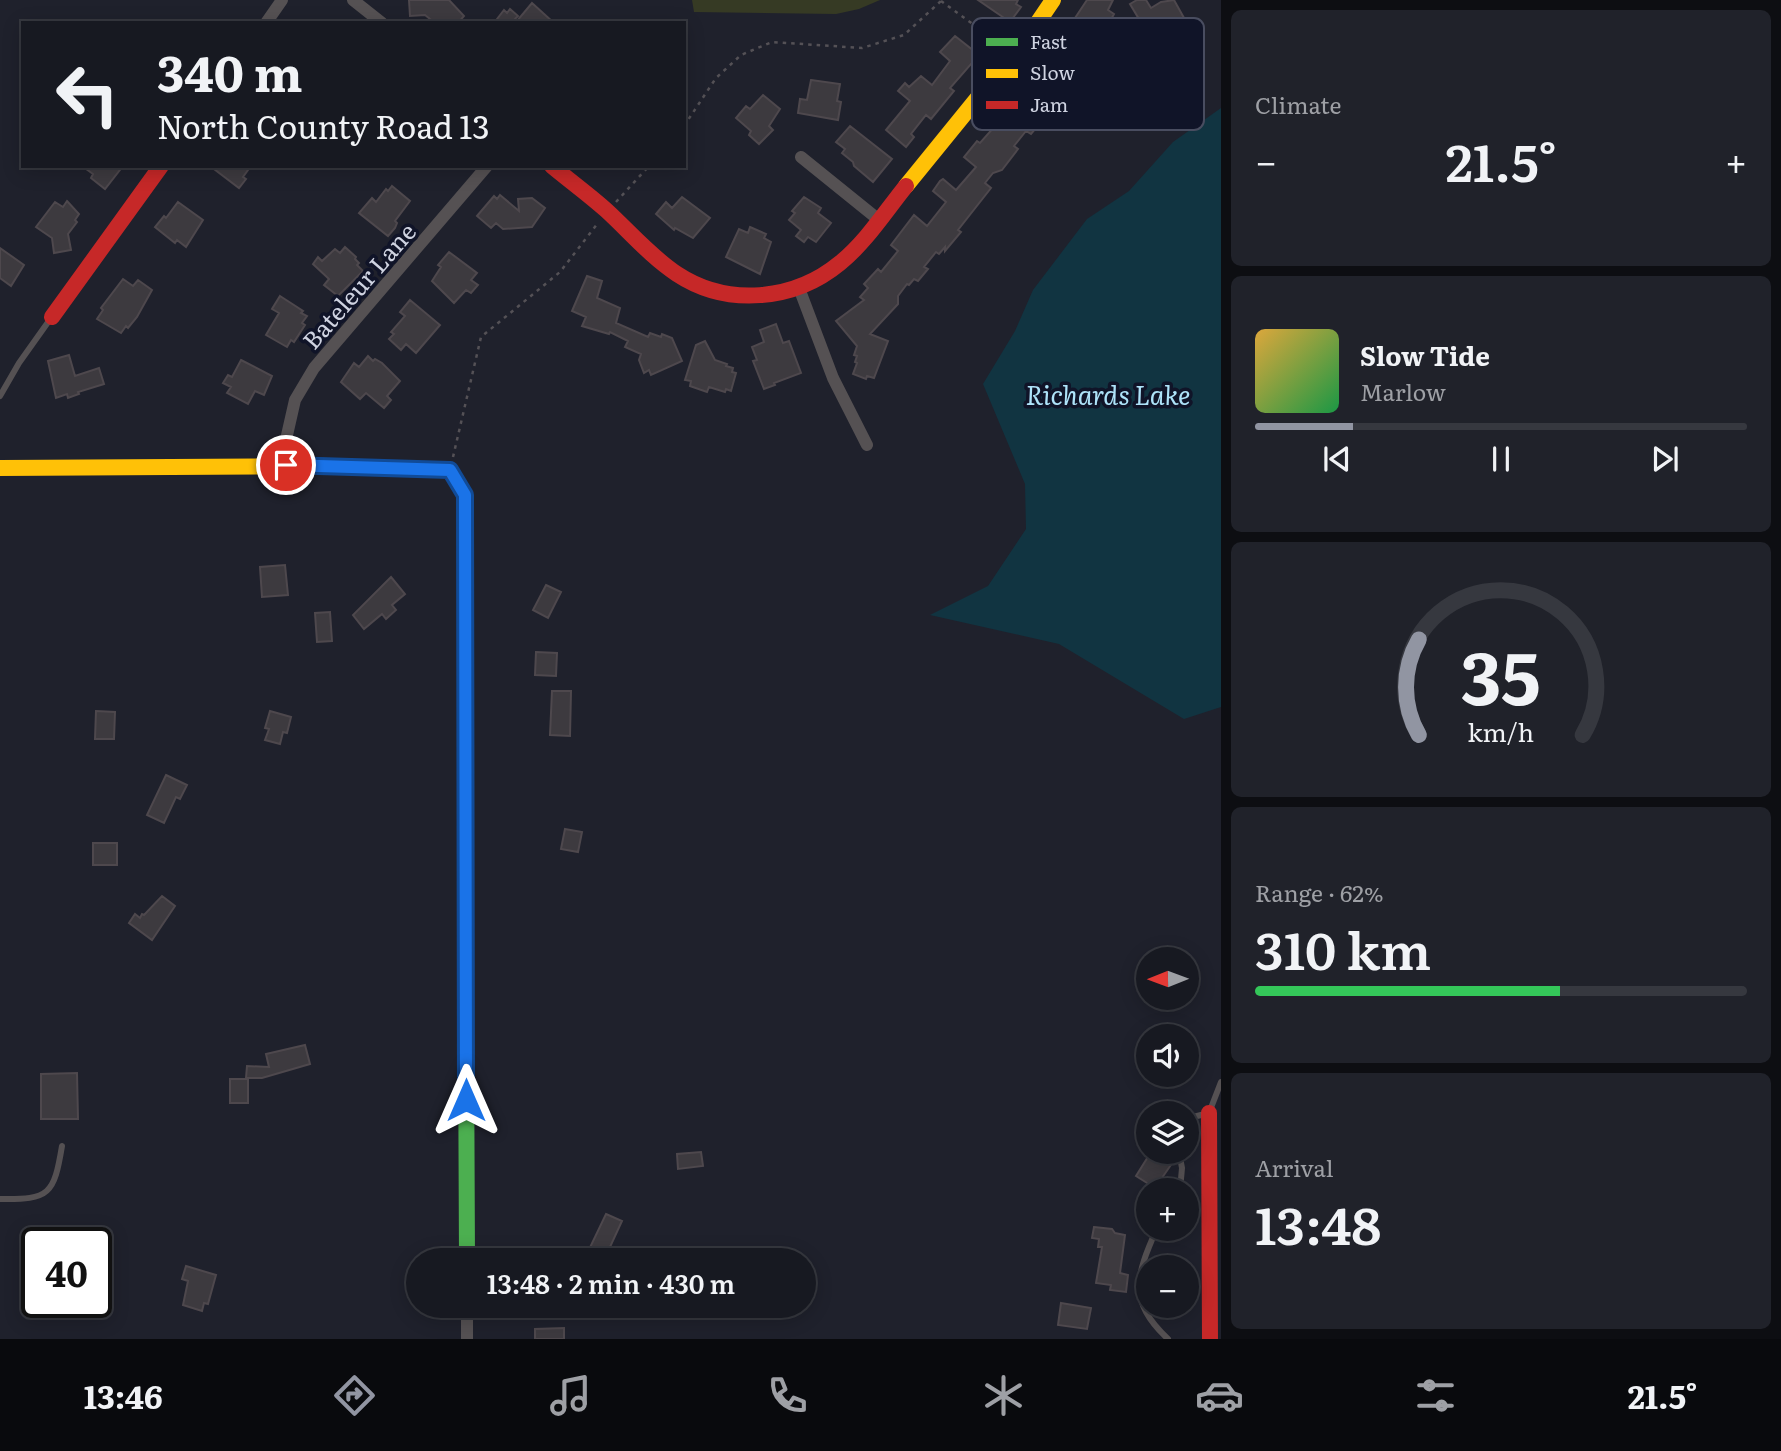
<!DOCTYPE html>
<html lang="en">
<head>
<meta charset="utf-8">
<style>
  :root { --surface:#171921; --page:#20222a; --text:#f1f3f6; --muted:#9ea0a5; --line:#36383f; --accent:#9195a2 }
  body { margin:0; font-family:Literata,serif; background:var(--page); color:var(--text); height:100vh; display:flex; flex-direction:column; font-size:26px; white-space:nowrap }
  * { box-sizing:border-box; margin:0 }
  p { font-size:23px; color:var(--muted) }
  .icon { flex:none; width:38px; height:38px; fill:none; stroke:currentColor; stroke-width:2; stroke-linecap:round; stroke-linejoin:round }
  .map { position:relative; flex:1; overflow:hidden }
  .drawer { display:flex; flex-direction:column; gap:10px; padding:10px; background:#0d0e12; width:560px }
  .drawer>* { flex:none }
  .hud { position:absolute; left:21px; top:21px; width:665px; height:147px; border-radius:0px; box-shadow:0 4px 18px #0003,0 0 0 2px var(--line); background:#171921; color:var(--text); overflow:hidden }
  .needle { width:46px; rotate:269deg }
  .fabs { position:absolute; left:1136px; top:947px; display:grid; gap:14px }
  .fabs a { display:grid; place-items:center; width:63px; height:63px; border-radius:50%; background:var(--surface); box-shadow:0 4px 18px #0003,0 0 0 2px var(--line); font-size:35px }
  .speed { position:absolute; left:21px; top:1227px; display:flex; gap:14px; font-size:35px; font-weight:700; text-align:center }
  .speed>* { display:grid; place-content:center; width:91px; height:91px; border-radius:50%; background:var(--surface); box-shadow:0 4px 18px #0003,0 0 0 2px var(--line); line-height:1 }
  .speed .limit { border:4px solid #111; border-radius:10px; background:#fff; color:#111 }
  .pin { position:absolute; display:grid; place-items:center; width:60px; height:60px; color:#fff; margin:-30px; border:4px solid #fff; border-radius:50%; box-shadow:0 2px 7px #0007 }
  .me { position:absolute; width:77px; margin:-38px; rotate:0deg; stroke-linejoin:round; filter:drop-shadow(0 0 5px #0008) }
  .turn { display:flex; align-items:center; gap:24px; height:147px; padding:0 21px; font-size:32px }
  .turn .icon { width:91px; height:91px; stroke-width:2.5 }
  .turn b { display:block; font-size:49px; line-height:60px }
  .big { font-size:52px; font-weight:600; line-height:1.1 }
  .drawer .card { flex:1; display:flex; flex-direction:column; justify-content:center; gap:10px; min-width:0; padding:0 24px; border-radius:10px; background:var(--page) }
  .drawer .dial { align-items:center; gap:0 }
  .dial svg { height:182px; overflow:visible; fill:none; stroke:var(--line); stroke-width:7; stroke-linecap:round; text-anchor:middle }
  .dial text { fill:var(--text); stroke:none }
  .song { display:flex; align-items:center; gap:21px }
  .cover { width:84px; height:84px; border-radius:10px; background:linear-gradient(135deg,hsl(40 70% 55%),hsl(140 70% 35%)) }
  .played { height:7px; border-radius:4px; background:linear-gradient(90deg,var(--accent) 20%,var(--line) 20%) }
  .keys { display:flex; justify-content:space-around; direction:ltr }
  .heat { display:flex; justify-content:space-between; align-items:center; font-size:38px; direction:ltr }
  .charge { height:10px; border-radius:5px; background:linear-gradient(90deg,#34c759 62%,var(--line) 0) }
  .trip { position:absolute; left:406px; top:1248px; width:410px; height:70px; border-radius:35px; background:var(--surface); box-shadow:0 4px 18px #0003,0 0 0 2px var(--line); font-weight:600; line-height:70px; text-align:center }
  .tab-bar { display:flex; height:112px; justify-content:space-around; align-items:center; background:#090a0d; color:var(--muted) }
  .tab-bar .icon { width:49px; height:49px }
  .tab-bar .active { color:var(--accent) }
  .tab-bar b { font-size:32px; color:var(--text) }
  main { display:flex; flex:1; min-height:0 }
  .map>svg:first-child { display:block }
  .green { fill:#363a24 }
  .water { fill:#113441 }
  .building { fill:#3d3a3f; stroke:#4e484d; stroke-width:2 }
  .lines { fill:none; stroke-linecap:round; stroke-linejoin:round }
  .path { stroke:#545156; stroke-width:2.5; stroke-dasharray:3.5 5; stroke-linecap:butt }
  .lane { stroke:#555153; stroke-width:6 }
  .street { stroke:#555153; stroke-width:12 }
  .fast { stroke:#4caf50; stroke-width:16 }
  .slow { stroke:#ffc107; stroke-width:16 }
  .jam { stroke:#c62828; stroke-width:16 }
  .route-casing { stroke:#114b97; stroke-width:18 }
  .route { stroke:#1a73e8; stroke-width:12 }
  .labels { text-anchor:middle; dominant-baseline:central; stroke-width:7; stroke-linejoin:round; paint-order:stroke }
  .street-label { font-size:24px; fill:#cfd3e1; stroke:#101428 }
  .water-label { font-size:26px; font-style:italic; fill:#aee3f9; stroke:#101428 }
  .key { fill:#101428; stroke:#494d60; stroke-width:2 }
  .key-label { font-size:19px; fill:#cfd3e1 }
</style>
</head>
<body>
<main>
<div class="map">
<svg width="1221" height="1339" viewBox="0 0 1221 1339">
  <rect width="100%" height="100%" fill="#1f212c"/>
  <path class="green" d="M692,0H880L859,9L836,14L694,12Z"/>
  <path class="water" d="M1221,108V707L1184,719L1059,644L930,615L988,586L1026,529L1025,484L983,384L1015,331L1033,290L1087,219L1129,191L1173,142Z"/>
  <path class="building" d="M409,0H449L464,16L458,23H435L425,15L410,16Z
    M978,0H1018L1016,4L1021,7L1010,22Z
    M1087,0H1113L1108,10L1114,14L1108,25L1101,21L1090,41L1099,49L1091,58L1086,54L1080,60L1077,57L1064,71L1045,55L1075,22L1073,21Z
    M1137,0H1146L1151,8L1161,2L1174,0L1184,18L1151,39L1130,4Z
    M532,3L554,23H494L504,10L507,13L510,9L518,16L515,19L517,21Z
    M955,36L979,55L950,88L954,91L931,119L926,115L911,134L914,137L906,147L886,130L910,101L898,91L905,83L909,87L921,76L932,85L950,61L940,52Z
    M811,80L840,84L837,101L841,102L838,120L798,113L800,99L807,100Z
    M1019,94L1026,99L1028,97L1040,107L1038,109L1042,112L1036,119L1041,122L1031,134L1026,131L1014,146L1018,149L1002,170L993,173L985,183L991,188L958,230L961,232L945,251V247L939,254L936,252L924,267L928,269L918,281L914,279L909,285L907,284L898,296V304L870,334L888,341L874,378L867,376L866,379L853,374L857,363L855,362L857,356L854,355L857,346L836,321L864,300L860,297L868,288L864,284L878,269L881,272L898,251L891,245L914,215L927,226L946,202L933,191L940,181L943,179L956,190L976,167L964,157L977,141L980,143L996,125L992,122L1004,106L1007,108Z
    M763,95L780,109L769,126L773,130L759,144L749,135L751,131L736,118L746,106L750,109Z
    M850,126L892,159L873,182L854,166L853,162L842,153L845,149L836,142Z
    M82,166H123L105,189L91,178L93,174Z
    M210,166H242L248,170L243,177L246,179L239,188Z
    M392,186L410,201L395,221L397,223L395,228L388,236L359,213L372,198L376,202L386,189L388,191Z
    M500,195L519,211L518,199L532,198L545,208L532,227L503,229L496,223L491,228L477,216L494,196L497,199Z
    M682,197L710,218L693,238L675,228L674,230L656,214L666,202L672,208Z
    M804,197L821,208L818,213L831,223L816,242L808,237L804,242L796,236L801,230L789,220L795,213L792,211Z
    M67,201L79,214L75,220L77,222L68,234L71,250L54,253L52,238L36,227L55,202L63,207Z
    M178,202L203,220L186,247L177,240L175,243L155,227L164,216L166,218Z
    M750,227L766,234L764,238L771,242L760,274L726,257L739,229L748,233Z
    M345,247L356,257L355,259L359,263L357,265L363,271L338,296L324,285L329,279L313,264L318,257L322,261L335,249L340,253Z
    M0,248L24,265L11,286L0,278Z
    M449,252L477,273L471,280L478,285L471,293L466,290L454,303L432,281L441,267L438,265Z
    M587,276L602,281L597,298L620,308L616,323L648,337L650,333L661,337L662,334L672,338L682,361L651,375L649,370L644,373L639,360L641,354L625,347L628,341L610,332L609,334L582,326L586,317L572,311Z
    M123,279L133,286L138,280L152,290L137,317L128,328L126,326L121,333L97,319L103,310L101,308Z
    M280,296L303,311L301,313L307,316L302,323L305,325L294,342L291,340L287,347L266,335L279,313L272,309Z
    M410,300L440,325L416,353L406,344L401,350L389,339L394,334L391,332L405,316L400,312Z
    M776,324L783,343L789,341L801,373L774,383L775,385L764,389L753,361L757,360L752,347L764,342L760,330Z
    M705,341L715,360L727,364L726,366L733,368L732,372L736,373L731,391L726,389L725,392L709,387L707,392L690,386L691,381L685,380L696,345Z
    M69,355L75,376L99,368L104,384L78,392L79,394L68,398L67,394L56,398L48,361Z
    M368,356L373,361L375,359L382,363L400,381L387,396L391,400L384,408L366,393L360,399L341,382L354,363L359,367Z
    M241,360L272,376L264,395L255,391L248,404L227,393L231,387L223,383L228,375L232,377Z
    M285,565L288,595L262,597L260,567Z
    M391,577L405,594L392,605L396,610L386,619L382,614L364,629L353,615Z
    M546,585L561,592L548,618L533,610Z
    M330,612L332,641L317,642L315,613Z
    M536,652L557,653L556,676L535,675Z
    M552,691H571L570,736L550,735Z
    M96,711L115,712L114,739H95Z
    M270,711L291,717L287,733L283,732L280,744L265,740L269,729L265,728Z
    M166,775L187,785L180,799L176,797L164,823L147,815Z
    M565,829L582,832L578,852L561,849Z
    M93,843H117V865H93Z
    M162,896L175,906L152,940L129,923L135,914L140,918L142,914L144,915Z
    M305,1045L310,1064L262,1078H246L247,1066L269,1067L266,1054Z
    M77,1073L78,1119H41V1074Z
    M230,1079H248V1103H230Z
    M701,1152L703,1166L678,1169L677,1154Z
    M1151,1152H1169L1174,1154L1175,1159L1155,1188L1136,1176Z
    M606,1214L622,1221L604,1260H584Z
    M1094,1227L1112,1229L1115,1233L1125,1235L1120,1273L1128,1275L1126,1292L1110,1290L1111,1285L1096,1283L1102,1247H1098L1099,1239L1092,1238Z
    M186,1266L216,1275L208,1304L204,1303L202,1311L183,1305L188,1281L182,1279Z
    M1061,1303L1091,1308L1087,1329L1058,1325Z
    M564,1328V1339H535V1329Z"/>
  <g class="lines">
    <path class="path" d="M941,1L1003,46
      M684,126L716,78L741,55L772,42L862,48L904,35L942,0
      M616,202L649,166
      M453,457L481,337L560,272L598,223"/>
    <path class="lane" d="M0,396L19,363L51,318
      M1186,1122L1193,1117L1209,1113L1221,1082
      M1179,1152L1182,1168L1180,1190
      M0,1199C50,1200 54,1194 62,1146
      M1157,1228C1136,1276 1127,1300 1168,1339"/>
    <path class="street" d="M353,0L382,23
      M266,23L282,0
      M801,157L879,220
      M799,288L833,378L867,445
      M285,444L295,400L314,368L487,166
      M467,1306V1339"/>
    <path class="fast" d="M466,1033L467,1260"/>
    <path class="slow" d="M906,186L1032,31L1053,0
      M0,468L320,466
      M465,663L466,1033"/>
    <path class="jam" d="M552,166C570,181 588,194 606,210C629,231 650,256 677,274C727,307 794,301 840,263C866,242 885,212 906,186
      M52,317L161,166
      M320,466L450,470L465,495V663
      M1209,1113L1210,1339"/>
  </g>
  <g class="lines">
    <g class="route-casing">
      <path id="route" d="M286,465L450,470L465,495L466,1100"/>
    </g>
    <use href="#route" class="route"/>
  </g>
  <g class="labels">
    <g class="street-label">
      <text transform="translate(358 285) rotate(-49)">Bateleur Lane</text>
    </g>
    <g class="water-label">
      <text x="1108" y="393">Richards Lake</text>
    </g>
  </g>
  <rect x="972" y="18" width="232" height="112" rx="10" class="key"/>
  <rect x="986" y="38" width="32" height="8" fill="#4caf50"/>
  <rect x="986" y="69" width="32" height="9" fill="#ffc107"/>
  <rect x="986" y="101" width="32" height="8" fill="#c62828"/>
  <g class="key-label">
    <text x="1030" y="49">Fast</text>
    <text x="1030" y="80">Slow</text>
    <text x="1030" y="112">Jam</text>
  </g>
</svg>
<div class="fabs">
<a><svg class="needle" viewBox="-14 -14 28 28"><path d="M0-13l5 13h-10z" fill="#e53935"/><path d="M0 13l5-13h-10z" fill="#9ea0a5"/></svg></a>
<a><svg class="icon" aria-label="sound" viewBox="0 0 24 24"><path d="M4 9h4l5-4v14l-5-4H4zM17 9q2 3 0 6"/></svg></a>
<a><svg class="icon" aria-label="layers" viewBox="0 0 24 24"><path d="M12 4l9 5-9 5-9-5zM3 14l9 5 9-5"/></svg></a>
<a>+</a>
<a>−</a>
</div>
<div class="speed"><div class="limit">40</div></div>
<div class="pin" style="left:286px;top:465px;background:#d93025"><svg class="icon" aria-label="arrive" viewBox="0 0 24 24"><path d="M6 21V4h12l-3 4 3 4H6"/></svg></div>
<svg class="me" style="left:466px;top:1100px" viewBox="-20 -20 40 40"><path d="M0-17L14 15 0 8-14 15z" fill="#1a73e8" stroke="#fff" stroke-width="4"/></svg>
<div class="trip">13:48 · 2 min · 430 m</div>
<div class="hud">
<div class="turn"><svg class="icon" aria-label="left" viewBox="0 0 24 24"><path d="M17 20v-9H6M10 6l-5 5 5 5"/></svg><div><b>340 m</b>North County Road 13</div></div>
</div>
</div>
<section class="drawer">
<div class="card"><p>Climate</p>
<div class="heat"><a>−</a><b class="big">21.5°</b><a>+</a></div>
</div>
<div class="card">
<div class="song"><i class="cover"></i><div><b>Slow Tide</b><p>Marlow</p></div></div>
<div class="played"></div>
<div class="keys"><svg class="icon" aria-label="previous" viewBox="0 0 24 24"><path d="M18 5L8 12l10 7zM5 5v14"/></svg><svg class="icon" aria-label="pause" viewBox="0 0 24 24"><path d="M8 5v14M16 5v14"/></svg><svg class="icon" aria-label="next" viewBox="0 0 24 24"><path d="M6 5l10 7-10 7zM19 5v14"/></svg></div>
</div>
<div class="card dial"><svg viewBox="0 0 100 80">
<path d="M14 69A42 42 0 1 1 86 69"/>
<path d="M14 69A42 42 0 0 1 14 27" stroke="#9195a2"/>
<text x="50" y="56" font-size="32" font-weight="700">35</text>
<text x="50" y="72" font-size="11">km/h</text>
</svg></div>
<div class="card"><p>Range · 62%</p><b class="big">310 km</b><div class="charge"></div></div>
<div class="card"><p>Arrival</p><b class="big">13:48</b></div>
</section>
</main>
<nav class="tab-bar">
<b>13:46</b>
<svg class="icon active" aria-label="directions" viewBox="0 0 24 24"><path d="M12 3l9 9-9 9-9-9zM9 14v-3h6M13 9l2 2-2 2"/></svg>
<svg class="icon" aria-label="music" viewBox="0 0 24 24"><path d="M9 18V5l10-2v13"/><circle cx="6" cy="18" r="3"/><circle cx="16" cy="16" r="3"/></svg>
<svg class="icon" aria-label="phone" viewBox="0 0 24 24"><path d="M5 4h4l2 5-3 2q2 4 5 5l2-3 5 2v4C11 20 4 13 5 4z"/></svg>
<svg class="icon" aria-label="climate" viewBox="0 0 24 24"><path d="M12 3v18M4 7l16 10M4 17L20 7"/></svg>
<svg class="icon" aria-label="car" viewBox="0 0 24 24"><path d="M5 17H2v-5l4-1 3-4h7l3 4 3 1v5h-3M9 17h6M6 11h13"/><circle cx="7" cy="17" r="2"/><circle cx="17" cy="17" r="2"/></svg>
<svg class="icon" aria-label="filters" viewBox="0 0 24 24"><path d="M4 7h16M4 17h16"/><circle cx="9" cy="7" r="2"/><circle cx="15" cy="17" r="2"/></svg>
<b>21.5°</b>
</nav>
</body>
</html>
